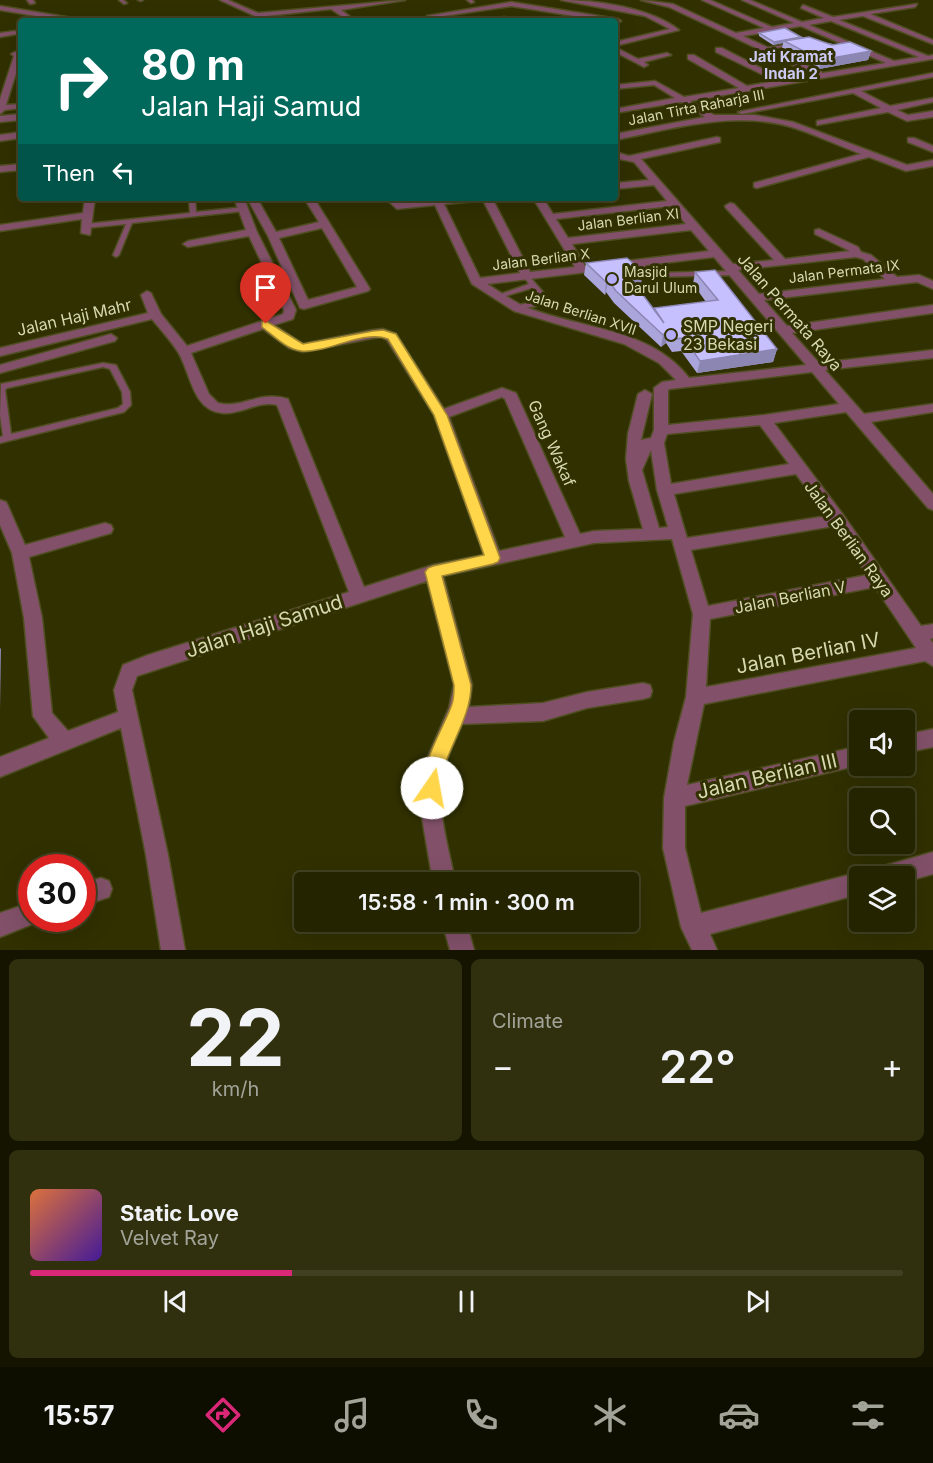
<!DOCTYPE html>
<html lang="en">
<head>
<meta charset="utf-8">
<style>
  :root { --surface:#242400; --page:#30300f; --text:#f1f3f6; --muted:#a3a499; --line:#414122; --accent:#db2777 }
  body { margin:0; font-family:Inter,sans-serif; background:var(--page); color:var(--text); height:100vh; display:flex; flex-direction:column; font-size:22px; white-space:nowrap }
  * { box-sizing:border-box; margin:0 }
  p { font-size:20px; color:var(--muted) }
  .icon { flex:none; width:33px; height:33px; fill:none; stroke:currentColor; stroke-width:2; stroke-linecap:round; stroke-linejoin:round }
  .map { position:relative; height:950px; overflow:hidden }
  .details { display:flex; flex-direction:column; gap:9px; padding:9px; background:#141400; flex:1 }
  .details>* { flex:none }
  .banner { position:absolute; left:18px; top:18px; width:600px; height:183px; border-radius:6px; box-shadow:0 6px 24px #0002,0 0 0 2px var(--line); background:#00695c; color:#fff; overflow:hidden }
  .controls { position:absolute; left:849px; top:710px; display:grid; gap:12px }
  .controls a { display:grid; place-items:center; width:66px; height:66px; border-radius:6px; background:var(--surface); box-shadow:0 6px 24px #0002,0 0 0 2px var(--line); font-size:30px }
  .speed { position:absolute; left:18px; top:854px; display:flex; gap:12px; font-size:30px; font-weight:700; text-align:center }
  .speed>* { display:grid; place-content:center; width:78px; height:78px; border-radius:50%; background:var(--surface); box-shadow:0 6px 24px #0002,0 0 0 2px var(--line); line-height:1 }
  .speed .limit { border:9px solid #d22; background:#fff; color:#111 }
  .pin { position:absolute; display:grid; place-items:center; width:51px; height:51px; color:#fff; margin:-62px -26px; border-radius:50% 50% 50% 0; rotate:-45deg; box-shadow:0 0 6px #0007 }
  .pin .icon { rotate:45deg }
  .me { position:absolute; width:66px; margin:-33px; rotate:12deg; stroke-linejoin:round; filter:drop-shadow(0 0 4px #0008) }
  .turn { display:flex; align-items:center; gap:21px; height:126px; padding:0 24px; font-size:27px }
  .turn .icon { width:78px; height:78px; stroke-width:2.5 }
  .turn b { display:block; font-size:42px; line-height:51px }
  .then { display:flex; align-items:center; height:57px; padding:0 24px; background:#0003; gap:12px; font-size:22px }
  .big { font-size:45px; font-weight:600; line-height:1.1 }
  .details .widget { flex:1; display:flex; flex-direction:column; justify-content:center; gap:9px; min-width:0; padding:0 21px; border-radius:9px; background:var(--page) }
  .details .dial { align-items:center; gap:0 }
  .dial b { font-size:78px; line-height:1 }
  .song { display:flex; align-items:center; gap:18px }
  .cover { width:72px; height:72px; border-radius:9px; background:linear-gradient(135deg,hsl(20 70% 55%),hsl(260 70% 35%)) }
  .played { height:6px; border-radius:3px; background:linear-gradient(90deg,var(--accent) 30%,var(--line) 30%) }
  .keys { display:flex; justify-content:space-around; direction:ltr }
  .heat { display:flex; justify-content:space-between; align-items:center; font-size:33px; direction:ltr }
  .details .tiles { flex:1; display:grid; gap:9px; grid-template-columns:1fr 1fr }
  .widget:last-child { grid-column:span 2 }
  .trip { position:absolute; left:294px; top:872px; width:345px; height:60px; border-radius:6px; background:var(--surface); box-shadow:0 6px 24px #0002,0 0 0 2px var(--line); font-weight:600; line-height:60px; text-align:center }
  .tab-bar { display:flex; height:96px; justify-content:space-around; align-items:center; background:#0e0e00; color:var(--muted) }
  .tab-bar .icon { width:42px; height:42px }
  .tab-bar .selected { color:var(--accent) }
  .tab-bar b { font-size:27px; color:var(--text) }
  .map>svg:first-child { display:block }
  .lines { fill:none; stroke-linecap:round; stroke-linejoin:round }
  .lane-casing { stroke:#4e4e20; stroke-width:3 }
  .street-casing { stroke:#4e4e20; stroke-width:3 }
  .lane { fill:#825169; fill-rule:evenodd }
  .street { fill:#825169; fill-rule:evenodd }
  .wall { fill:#aaa5da }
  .shaded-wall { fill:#8b86b2 }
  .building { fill:#c6c0fe; stroke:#8b86b2; stroke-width:1.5 }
  .route { fill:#ffd54a; stroke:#a68a30; stroke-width:1.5 }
  .poi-dot { fill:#b5acf8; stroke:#303000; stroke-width:2 }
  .labels { text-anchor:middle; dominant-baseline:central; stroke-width:6; stroke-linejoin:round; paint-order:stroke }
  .far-street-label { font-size:14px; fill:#d7d9b0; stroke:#303000 }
  .far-poi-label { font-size:14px; fill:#d7d9b0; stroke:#303000; text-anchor:start }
  .far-neighbourhood-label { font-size:15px; font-weight:bold; fill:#ccc9f4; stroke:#303000 }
  .street-label { font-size:16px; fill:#d7d9b0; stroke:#303000 }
  .poi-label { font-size:16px; fill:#d7d9b0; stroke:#303000; text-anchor:start }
  .near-street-label { font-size:20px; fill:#d7d9b0; stroke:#303000 }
</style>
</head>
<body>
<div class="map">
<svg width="933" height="950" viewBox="0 0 933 950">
  <rect width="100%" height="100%" fill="#303000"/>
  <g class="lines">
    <g class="lane-casing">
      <path id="lane" d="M119,0H123L127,3L124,4Z
        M138,0H143L141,1Z
        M467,0H472L474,2L471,3Z
        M794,43L795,45L764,50L762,49Z
        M189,198H195L196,212L244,207L247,209L244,211L132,223L119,255L116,257L113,255L126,224L86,228L83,226L86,224L190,213Z
        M640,260L642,261L649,271L652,273L735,271L738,273L735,275L651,277L644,273L637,262Z
        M527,275L529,276L549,299L546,304L515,310V306L540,300L541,299L532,288L499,298H495V296L529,284L524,277Z
        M103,363L116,365L130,392L131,405L124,412L0,443V437L3,436L0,415L1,384ZM103,367L110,369L122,392L123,404L118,408L11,434L5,390L7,388Z"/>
    </g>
    <g class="street-casing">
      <path id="street" d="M27,0H33L35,3L30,4Z
        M220,0H228L258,13L405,0L341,10L356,21H349L331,9L257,17Z
        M561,0C597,0 651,8 679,30L615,46V42L670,29L645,16Z
        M641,0L673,4L736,33L764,28L702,0H710L772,27L794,23L742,0H750L802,22L824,18L801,8L803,5L833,17L917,4L915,7L870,14L933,40V44L863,16L839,20L928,56L933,55V59L690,101L714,115H755L793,122L907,165L933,160V166L906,171L869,157L757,188L754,187V183L861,154C837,145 812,133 788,126C730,111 672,129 615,140V134L705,117L681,102L615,113V109L675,98L654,85L615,89V85L655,81L684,97L739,88L688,59V55H694L747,86L776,81L716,52V48H722L784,80L814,75L669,7ZM831,21L919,57L894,61L809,25ZM801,26L886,63L823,73L743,36Z
        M511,2L618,19L621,21L618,23L511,6L430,18L427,16Z
        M0,6L78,19L81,21H66L0,10Z
        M504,17L530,21H503L501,19Z
        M15,31L17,34L0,37V33Z
        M615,47L638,59L667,53L671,55L644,62L648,65L644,67L615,52Z
        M15,52L21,53V57L6,105L21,104V108L5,110L0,114V99L14,56L11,54Z
        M933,73V77L861,91L890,106L933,98V102L897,110L908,115L933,111V117L907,121L888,112L817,125V121L881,108L853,93L742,114L738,112Z
        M21,114V120L0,122V116Z
        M21,132V138L0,141V135Z
        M717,137L720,138V142L641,159L733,264L774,260L726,208L725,206L730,203L734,204L785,259L850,251L815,234V230L819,229L858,247L861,252L871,255L897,277L919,275L933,281V289L917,282L764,300L787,326L933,305V313L792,333L819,363L933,350V358L825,370L864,414L933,404V412L871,422L933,494V510L928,508L846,412L774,423L844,516L921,626L933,624V638L930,639L933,643V666L925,661L704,704L687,785L860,746V765L685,806V848L701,913L860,872L868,876H860V894L710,934L717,950H692L681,927L663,848L664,798L674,742L686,697L693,614L672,539L594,543L443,576L472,685L469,707L543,703L587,692L643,683L650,685L652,691L650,697L643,699L587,708L543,721L462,724C456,740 447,755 443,772C435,807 449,847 455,882H433L421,812V784L426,761L449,708L454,685L427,581L137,676L132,690L168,855L185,950H161L146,855L121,728L0,777V757L49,738L33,716L24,618L12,553L0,525V500L6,502L8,506L25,545L105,523L111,525L113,529L111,533L29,557L42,618L52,713L68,731L118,712L114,690L123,665L148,655L349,592L277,405C259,400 241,415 222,413C192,410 191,373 178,352C171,341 161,330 152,319L0,356V348L148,313L141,295L147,291L151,293L161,314L187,346L283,314L284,310L249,236L188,247L183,244L188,241L246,230L234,198H244L257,232L296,310L293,319L274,325L303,344L373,330L383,329L396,334L444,409L502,388L516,393L580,534L594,531L643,529L629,481L626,459L628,434L638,394L645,390L652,394L641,440L651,438L654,430V388L662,382L676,380L659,363L624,344L514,311L472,284L435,205L397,209L385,198H395L400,203L447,198H481L476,201L444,204L480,278L520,273L482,198H492L530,272L575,267L533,198H543L553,214L667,201L654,185L615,189V183L649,180L634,162L615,158V152L629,156ZM671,206L686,224L568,238L556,219ZM691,230L709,251L585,266L572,244ZM714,257L806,365L689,378C651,327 577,329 523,306C511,300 499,291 487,284ZM856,257L863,259L885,279L759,294L738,270ZM263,329L289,348L303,352L373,338L381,337L387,340L434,415L484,555L433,565L364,587L288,399C259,390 242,409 218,403L209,394L191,353ZM812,372L839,404L764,415L668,425V390L670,389ZM502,397L505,399L565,537L499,551L449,417ZM760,425L789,464L671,484L664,443L667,434ZM651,450L657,490L668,527L659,528L642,470ZM796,474L827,516L687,538L674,494ZM834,526L867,575L708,606L691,550ZM875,587L916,648L706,687L710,619Z
        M908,138H914L933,146V152L908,142Z
        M21,164V170L0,172V166Z
        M85,198H95L90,235L81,233L82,219L0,231V225L83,213Z
        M247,198H257L276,232L319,222L304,198H314L370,289L368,291L304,309L300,308L268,236ZM322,228L357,287L308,300L279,238Z
        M111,334L117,338L115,341L0,373V365Z
        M933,729V747L904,753V735Z
        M933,852V874L904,882V876H874L877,868Z
        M101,878L109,881L112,889L109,897L82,906V883Z
        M32,902V918H41L40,921L0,937V913Z
        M442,921H466L474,950H450Z"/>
    </g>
    <use href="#lane" class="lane"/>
    <use href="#street" class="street"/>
  </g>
  <path class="wall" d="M759,33L801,38L871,51L868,60L819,69L782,49L783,43L773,45L759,36Z
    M586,263L641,284L635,285L654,310V308L706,302L693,284L695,272L777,349L773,362L697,373L681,351L672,352L666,343L661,347L614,303L606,292L605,295L584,275Z"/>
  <path class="shaded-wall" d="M801,37L800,40L784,41L783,43L773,45L774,42Z
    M871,51L868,60L819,69L821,60Z
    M643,272L641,284L626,288L628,275Z
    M608,280L606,292L605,295L606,282Z
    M668,330L666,343L661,347L663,335Z
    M777,349L773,362L697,373L700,361Z
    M0,648L1,649L0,710Z"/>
  <path class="building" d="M785,28L801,37L774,42L759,33Z
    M809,37L832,45L850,42L871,51L821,60L784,41Z
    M627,258L643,272L628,275L664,323L654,308L718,300L695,272L715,270L777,349L700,361L684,338L674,339L668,330L663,335L616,291L608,280L606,282L586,263Z"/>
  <path class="route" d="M266,321L303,344L373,331L383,330L396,334L447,415L500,558L498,562L493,564L442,576L471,685C471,716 451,742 443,771C441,779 442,787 439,795L432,797L426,795C415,771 444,728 452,704C454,698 454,691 454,685L425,572L428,568L433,566L484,555L434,415L388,339C364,329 326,354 301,351C286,349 273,335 262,327V322Z"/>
  <g class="poi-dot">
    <circle cx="612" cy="279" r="6"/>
    <circle cx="671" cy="335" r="6"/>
  </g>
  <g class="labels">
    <g class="far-street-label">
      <text transform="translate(696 107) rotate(-11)">Jalan Tirta Raharja III</text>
      <text transform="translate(628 219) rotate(-7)">Jalan Berlian XI</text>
      <text transform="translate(541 259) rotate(-7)">Jalan Berlian X</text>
      <text transform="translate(844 271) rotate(-7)">Jalan Permata IX</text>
      <text transform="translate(581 312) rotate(18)">Jalan Berlian XVII</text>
    </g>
    <g class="far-poi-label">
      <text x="624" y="271">Masjid<tspan x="624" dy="16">Darul Ulum</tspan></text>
    </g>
    <g class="far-neighbourhood-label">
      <text x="791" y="56">Jati Kramat<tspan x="791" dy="17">Indah 2</tspan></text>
    </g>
    <g class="street-label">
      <text transform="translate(790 312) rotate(49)">Jalan Permata Raya</text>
      <text transform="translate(74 317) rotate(-13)">Jalan Haji Mahr</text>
      <text transform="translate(552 443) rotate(66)">Gang Wakaf</text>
      <text transform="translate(849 539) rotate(54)">Jalan Berlian Raya</text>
      <text transform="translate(790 597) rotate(-11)">Jalan Berlian V</text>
    </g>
    <g class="poi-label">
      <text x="683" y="326">SMP Negeri<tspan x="683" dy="18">23 Bekasi</tspan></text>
    </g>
    <g class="near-street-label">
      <text transform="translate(264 626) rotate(-18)">Jalan Haji Samud</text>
      <text transform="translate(808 653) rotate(-11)">Jalan Berlian IV</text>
      <text transform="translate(767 776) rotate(-13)">Jalan Berlian III</text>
    </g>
  </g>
</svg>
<div class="controls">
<a><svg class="icon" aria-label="sound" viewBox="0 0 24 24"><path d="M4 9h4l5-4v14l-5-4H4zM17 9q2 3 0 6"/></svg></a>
<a><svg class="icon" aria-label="search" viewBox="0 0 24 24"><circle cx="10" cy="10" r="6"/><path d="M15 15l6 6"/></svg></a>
<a><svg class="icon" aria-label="layers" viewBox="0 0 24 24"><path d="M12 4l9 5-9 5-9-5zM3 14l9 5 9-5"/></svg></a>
</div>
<div class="speed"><div class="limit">30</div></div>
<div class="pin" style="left:266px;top:324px;background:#d93025"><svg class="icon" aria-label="arrive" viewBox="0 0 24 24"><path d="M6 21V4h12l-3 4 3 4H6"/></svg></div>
<svg class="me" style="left:432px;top:788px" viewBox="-20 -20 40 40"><circle r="19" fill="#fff"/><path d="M0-13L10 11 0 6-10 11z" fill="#ffd54a"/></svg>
<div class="trip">15:58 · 1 min · 300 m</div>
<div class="banner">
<div class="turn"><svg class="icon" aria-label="right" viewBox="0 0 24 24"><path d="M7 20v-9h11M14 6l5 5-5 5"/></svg><div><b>80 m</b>Jalan Haji Samud</div></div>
<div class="then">Then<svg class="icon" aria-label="left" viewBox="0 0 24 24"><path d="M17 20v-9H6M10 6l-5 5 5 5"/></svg></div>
</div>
</div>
<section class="details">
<div class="tiles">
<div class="widget dial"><b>22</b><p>km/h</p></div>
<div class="widget"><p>Climate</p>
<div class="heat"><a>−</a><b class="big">22°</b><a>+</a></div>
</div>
<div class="widget">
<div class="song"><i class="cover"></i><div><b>Static Love</b><p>Velvet Ray</p></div></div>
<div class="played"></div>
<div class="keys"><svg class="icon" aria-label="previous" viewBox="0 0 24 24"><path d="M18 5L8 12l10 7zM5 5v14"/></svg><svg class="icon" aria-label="pause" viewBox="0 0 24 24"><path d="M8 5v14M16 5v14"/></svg><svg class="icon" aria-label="next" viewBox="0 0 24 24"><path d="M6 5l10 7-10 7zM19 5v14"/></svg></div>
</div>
</div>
</section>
<nav class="tab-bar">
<b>15:57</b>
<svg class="icon selected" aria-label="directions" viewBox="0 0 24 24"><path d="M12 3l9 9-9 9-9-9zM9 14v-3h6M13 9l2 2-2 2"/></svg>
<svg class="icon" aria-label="music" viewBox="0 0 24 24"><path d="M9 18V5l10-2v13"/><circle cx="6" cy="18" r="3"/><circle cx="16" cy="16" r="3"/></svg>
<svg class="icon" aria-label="phone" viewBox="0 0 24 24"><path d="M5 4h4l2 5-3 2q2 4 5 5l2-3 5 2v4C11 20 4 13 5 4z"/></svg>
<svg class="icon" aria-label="climate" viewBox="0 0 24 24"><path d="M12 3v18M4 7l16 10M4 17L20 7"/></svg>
<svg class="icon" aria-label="car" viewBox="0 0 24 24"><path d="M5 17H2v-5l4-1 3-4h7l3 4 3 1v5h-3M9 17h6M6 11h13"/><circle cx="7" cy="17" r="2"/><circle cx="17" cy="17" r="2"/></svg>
<svg class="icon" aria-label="filters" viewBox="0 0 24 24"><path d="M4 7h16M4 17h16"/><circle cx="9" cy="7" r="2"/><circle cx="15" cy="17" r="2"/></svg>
</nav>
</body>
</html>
